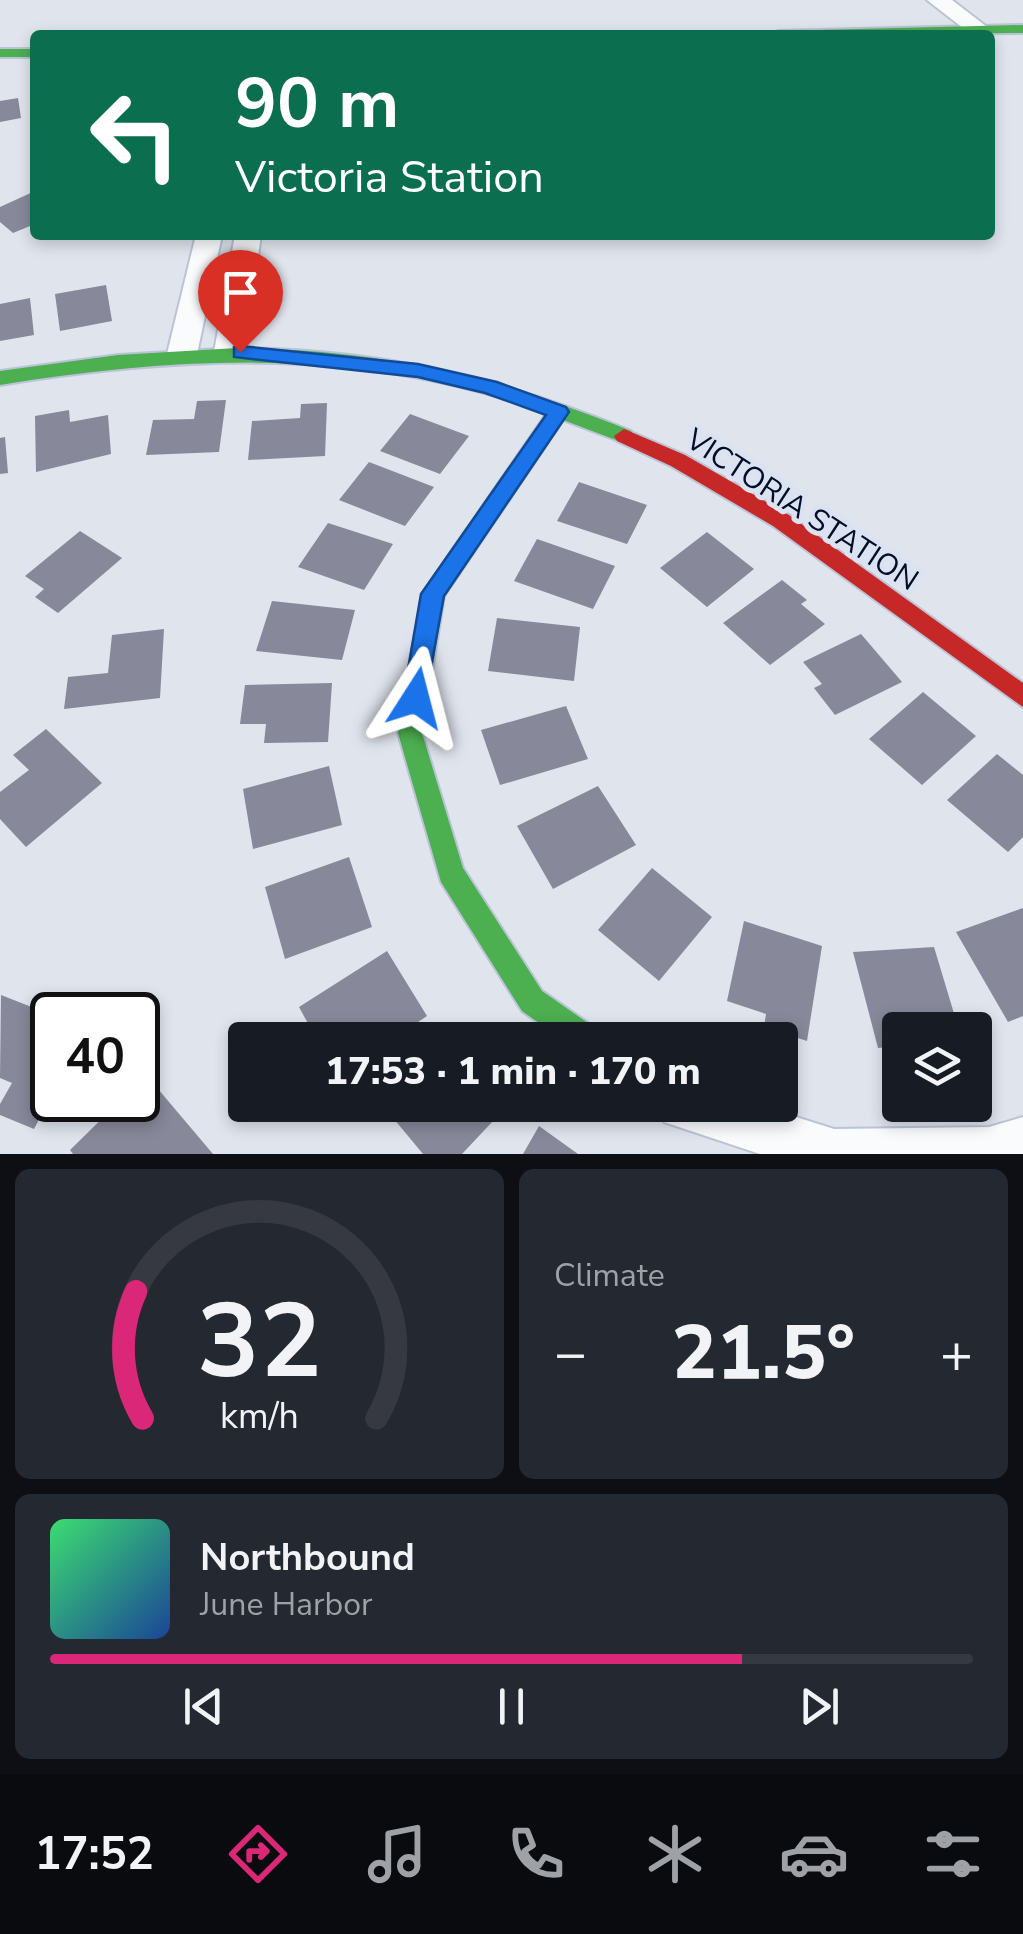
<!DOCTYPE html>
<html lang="en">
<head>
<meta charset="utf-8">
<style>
  :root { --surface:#171b24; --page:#242831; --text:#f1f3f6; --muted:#9ea1a6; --line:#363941; --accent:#db2777 }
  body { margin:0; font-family:"Nunito Sans",sans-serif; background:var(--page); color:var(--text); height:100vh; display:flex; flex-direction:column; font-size:38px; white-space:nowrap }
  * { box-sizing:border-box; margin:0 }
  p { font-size:32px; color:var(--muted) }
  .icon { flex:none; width:55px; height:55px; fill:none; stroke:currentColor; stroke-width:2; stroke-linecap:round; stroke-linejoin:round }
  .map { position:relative; height:1154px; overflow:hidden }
  .side { display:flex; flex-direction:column; gap:15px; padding:15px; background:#0d0f14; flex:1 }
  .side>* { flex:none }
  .guide { position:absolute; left:30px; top:30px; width:965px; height:210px; border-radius:10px; box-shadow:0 5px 15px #0003; background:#0b6e4f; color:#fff; overflow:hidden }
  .controls { position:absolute; left:882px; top:1012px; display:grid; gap:20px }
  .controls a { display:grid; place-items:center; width:110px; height:110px; border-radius:10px; background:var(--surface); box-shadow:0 5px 15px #0003; font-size:50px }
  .speed { position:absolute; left:30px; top:992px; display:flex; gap:20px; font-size:50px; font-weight:700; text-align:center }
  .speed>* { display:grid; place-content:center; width:130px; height:130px; border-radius:50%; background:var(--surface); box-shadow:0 5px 15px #0003; line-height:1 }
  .speed .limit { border:5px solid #111; border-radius:15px; background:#fff; color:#111 }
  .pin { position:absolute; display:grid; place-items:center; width:85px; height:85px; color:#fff; margin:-102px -42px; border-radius:50% 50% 50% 0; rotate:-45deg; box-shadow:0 0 10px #0007 }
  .pin .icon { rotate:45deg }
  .me { position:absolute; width:110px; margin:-55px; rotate:9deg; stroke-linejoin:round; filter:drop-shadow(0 0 8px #0008) }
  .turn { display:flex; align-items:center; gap:35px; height:210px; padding:0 40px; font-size:45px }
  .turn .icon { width:130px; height:130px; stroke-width:2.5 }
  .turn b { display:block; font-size:70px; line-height:85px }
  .big { font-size:75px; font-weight:800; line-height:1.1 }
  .side .card { flex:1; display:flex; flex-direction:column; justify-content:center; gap:15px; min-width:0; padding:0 35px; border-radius:15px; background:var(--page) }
  .side .dial { align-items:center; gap:0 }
  .dial svg { height:260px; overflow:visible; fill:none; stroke:var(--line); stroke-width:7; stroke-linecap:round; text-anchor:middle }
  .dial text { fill:var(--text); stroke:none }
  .song { display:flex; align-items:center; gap:30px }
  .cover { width:120px; height:120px; border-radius:15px; background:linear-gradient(135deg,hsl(140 70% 55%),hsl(220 70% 35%)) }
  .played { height:10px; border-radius:5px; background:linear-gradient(90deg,var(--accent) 75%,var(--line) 75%) }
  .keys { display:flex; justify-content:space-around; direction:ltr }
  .heat { display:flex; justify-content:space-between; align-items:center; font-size:55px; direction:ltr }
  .side .tiles { flex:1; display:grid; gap:15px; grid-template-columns:1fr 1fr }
  .card:last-child { grid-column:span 2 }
  .trip { position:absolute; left:228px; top:1022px; width:570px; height:100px; border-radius:10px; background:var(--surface); box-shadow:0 5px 15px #0003; font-weight:800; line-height:100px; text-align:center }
  .dock { display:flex; height:160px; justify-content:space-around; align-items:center; background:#090b0e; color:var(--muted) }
  .dock .icon { width:70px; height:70px }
  .dock .active { color:var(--accent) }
  .dock b { font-size:45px; color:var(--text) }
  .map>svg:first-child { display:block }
  .building { fill:#878899 }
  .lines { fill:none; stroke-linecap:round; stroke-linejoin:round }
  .street-casing { stroke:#bac4d6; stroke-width:4 }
  .fast-casing { stroke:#bac4d6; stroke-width:4 }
  .jam-casing { stroke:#bac4d6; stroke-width:4 }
  .street { fill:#fafbfc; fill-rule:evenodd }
  .fast { fill:#4caf50; fill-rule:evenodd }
  .jam { fill:#c62828; fill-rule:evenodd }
  .route { fill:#1a73e8; stroke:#114b97; stroke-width:2.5 }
  .labels { text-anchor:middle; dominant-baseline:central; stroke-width:10; stroke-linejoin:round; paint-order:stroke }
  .street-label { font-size:30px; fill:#020d26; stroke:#dbe3f2 }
</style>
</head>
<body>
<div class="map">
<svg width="1023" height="1154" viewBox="0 0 1023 1154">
  <rect width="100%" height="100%" fill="#e0e4ed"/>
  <path class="building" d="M18,98L21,118L0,122V101Z
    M35,191V224L13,233L0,222V207Z
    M106,285L112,321L60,331L55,294Z
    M30,298L34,335L0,341V304Z
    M226,400L219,452L146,455L153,420L194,419L197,401Z
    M327,403L325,456L248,460L252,421L300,418L301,404Z
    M69,410L70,422L108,415L111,454L36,472L35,416Z
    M410,414L469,436L440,474L380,451Z
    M5,437L8,473L0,474V438Z
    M369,462L434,487L405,526L339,500Z
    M579,482L647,505L627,544L557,521Z
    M328,523L393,544L364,590L298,567Z
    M80,531L122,558L58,613L35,597L44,589L25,576Z
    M707,532L754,569L707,607L660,568Z
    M537,539L615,566L593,609L514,581Z
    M782,580L807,600L801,604L825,624L770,665L723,623Z
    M272,601L355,610L342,660L256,651Z
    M497,618L580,627L574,681L488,671Z
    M164,629L160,698L64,709L68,677L108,673L112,635Z
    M861,634L902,682L835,715L814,688L822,684L803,662Z
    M332,683L328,742L264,743L266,724H240L245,685Z
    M923,692L976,736L922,785L869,739Z
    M566,706L588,759L500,785L481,730Z
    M46,729L102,783L26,847L0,819V792L29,770L13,755Z
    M997,754L1023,775V837L1008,852L947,800Z
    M329,766L342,825L253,849L243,789Z
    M598,786L636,845L553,889L517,826Z
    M349,857L372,927L285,959L265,887Z
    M652,868L712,917L659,981L598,930Z
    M1023,908V1016L1008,1022L956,932Z
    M744,921L822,946L807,1041L764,1027L766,1014L727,1001Z
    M934,947L959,1030H900V1046L878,1048L853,952Z
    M387,951L427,1016L391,1040H317L299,1007Z
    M1,995L52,1015V1095L34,1129L0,1115V1104L12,1083L0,1078Z
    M147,1076L213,1154H73L70,1150L121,1100H138V1085Z
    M386,1105H508L462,1154H423L384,1107Z
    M539,1126L578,1154H523Z"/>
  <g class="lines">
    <g class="street-casing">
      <path id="street" d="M927,0H952L991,30L986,35H972Z
        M196,235H222L197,354L192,361H172L167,354Z
        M235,235H261L244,352L239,359H219L214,352Z
        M657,1105H758L834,1129L989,1127L1023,1117V1154H760L664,1122Z"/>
    </g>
    <g class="fast-casing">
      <path id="fast" d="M1023,25V33L771,35L778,31Z
        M0,49H35V57H0Z
        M237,348C383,350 495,376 631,431L634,436L624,443L563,420L444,596L422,733L463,868L542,991L598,1030L603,1040H563L522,1011L441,882L398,733L422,594L547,413C368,347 185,355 0,385V371L118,355Z"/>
    </g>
    <g class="jam-casing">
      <path id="jam" d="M624,429L685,455L789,515L1023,683V707L773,526L671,466L617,441L614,436Z"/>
    </g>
    <use href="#street" class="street"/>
    <use href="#fast" class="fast"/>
    <use href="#jam" class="jam"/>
  </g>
  <path class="route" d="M240,346L418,364L497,382L566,407L569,412L444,596L424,706L416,709L407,706L403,698L421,594L546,415L485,393L418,377L234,357V347Z"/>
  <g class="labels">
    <g class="street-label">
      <text transform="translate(802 510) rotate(33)">VICTORIA STATION</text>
    </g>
  </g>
</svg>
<div class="controls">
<a><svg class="icon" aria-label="layers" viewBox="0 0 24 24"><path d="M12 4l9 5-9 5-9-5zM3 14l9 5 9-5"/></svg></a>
</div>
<div class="speed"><div class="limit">40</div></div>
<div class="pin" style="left:240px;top:352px;background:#d93025"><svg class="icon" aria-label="arrive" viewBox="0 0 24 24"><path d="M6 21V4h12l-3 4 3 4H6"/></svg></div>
<svg class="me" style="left:416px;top:698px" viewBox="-20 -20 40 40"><path d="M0-17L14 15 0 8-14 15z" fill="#1a73e8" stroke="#fff" stroke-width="4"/></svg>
<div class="trip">17:53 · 1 min · 170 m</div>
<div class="guide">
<div class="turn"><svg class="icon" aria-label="left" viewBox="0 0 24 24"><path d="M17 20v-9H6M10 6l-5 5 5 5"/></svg><div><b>90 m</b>Victoria Station</div></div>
</div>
</div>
<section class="side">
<div class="tiles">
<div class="card dial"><svg viewBox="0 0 100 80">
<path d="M14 69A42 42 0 1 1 86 69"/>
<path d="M14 69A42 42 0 0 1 12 30" stroke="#db2777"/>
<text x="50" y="56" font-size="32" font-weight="700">32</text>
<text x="50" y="72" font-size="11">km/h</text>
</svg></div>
<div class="card"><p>Climate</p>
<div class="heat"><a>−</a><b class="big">21.5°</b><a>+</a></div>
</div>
<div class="card">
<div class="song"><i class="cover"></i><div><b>Northbound</b><p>June Harbor</p></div></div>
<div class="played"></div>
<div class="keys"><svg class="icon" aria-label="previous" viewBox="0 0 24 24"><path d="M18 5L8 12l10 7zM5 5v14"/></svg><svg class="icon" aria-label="pause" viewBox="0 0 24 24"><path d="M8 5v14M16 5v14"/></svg><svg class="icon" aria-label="next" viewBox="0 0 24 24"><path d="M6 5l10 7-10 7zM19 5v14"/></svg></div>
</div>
</div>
</section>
<nav class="dock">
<b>17:52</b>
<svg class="icon active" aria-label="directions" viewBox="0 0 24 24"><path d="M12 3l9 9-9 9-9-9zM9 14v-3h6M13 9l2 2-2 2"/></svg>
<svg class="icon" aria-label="music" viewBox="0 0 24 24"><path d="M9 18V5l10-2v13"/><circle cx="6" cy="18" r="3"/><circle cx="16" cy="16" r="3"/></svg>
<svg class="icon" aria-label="phone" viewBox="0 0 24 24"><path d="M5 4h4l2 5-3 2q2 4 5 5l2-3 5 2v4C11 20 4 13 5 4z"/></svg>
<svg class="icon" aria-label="climate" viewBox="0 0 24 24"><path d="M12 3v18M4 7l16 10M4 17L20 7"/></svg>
<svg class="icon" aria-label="car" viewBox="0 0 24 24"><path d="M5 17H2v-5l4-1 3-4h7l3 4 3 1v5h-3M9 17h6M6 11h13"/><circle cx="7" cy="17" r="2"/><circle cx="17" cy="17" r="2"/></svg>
<svg class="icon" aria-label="filters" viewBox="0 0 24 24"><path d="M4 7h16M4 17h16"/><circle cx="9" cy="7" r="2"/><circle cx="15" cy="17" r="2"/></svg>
</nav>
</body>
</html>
